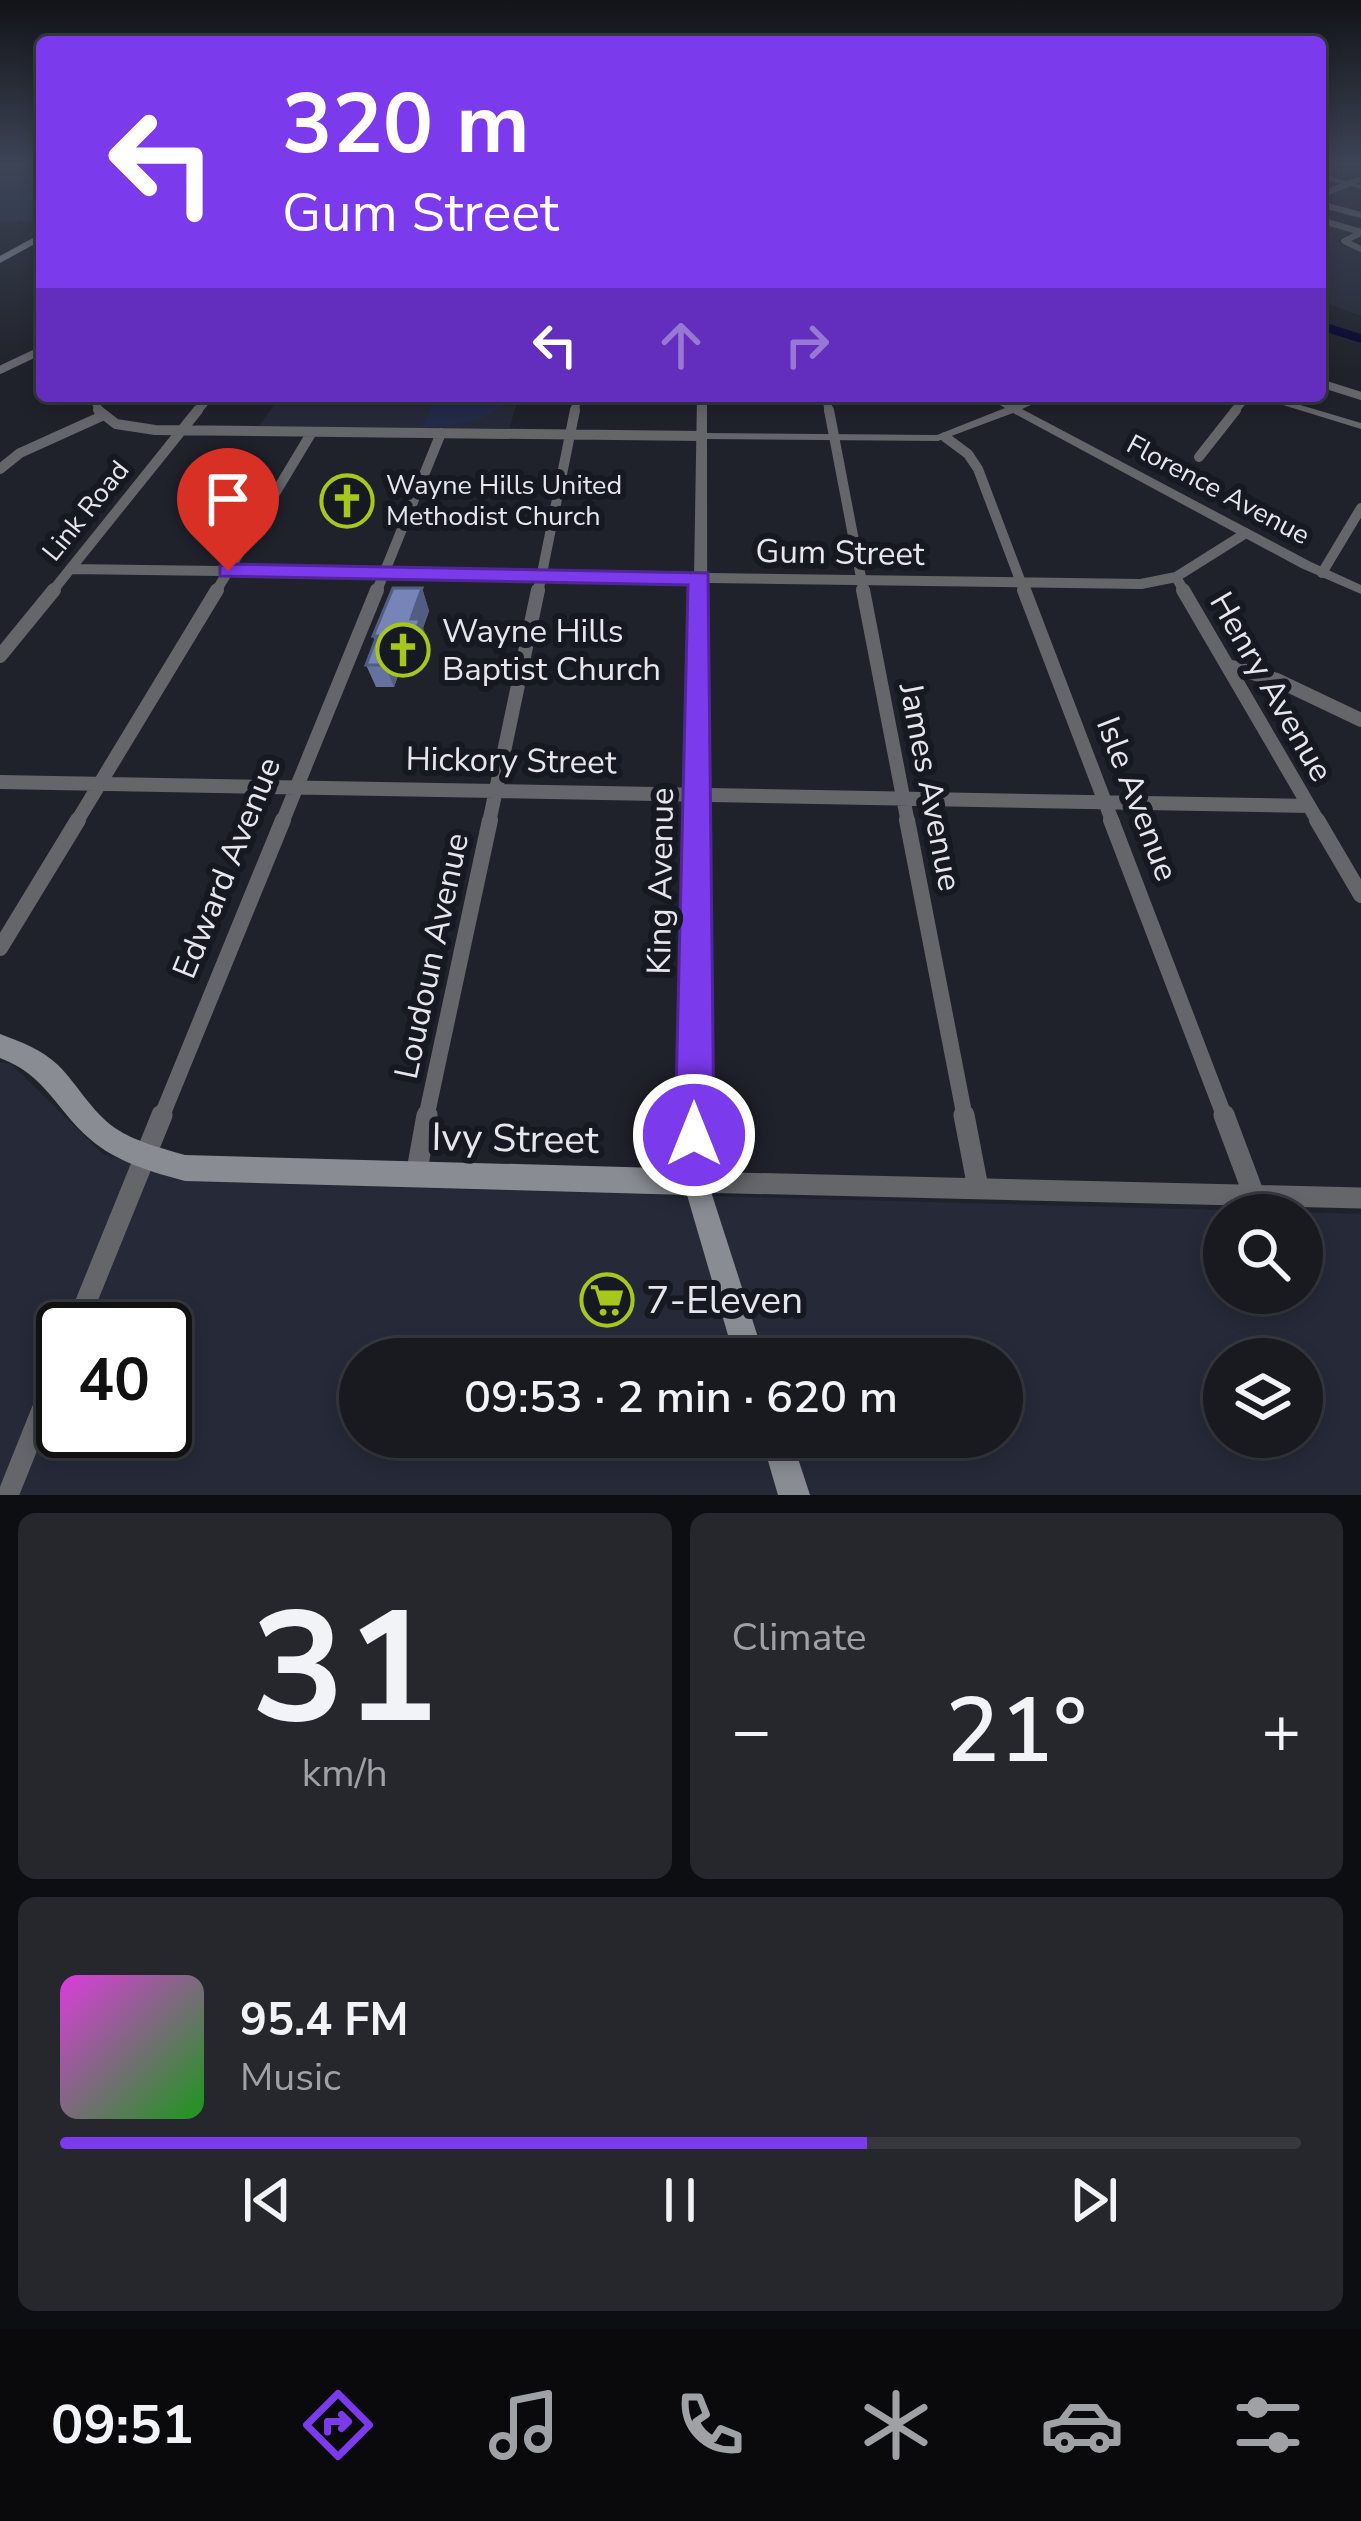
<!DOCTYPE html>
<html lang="en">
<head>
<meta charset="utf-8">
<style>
  :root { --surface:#181a20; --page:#25272d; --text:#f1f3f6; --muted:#9fa1a5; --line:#36383e; --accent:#7c3aed }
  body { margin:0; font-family:"Nunito Sans",sans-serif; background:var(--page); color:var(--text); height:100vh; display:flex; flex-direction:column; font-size:45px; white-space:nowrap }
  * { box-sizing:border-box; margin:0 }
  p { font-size:39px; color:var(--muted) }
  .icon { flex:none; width:66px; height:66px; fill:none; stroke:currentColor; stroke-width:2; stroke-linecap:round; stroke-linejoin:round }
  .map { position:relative; height:1495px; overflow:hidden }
  .details { display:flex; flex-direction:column; gap:18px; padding:18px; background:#0d0e12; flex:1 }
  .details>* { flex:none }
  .guide { position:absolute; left:36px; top:36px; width:1290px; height:366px; border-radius:12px; box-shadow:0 6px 18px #0003,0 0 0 3px var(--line); background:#7c3aed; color:#fff; overflow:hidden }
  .fabs { position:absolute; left:1203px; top:1194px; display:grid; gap:24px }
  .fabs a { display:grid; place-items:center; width:120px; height:120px; border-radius:50%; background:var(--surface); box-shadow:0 6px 18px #0003,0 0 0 3px var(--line); font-size:60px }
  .speed { position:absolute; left:36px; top:1302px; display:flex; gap:24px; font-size:60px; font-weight:700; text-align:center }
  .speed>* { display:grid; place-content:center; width:156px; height:156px; border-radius:50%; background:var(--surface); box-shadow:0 6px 18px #0003,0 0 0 3px var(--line); line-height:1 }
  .speed .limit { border:6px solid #111; border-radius:18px; background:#fff; color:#111 }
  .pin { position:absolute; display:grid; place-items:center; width:102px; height:102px; color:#fff; margin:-123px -51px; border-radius:50% 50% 50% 0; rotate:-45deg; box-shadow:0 0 12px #0007 }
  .pin .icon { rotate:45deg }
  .me { position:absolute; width:132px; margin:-66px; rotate:0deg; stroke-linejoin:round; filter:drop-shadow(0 0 9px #0008) }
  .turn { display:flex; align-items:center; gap:42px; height:252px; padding:0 48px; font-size:54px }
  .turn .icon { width:156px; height:156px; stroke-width:2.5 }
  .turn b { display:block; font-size:84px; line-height:102px }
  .lanes { display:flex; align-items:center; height:114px; padding:0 48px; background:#0003; justify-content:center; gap:60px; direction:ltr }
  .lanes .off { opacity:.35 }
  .big { font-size:90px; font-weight:600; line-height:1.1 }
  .details .tile { flex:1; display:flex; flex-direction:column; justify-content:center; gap:18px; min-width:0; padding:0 42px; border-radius:18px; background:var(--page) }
  .details .dial { align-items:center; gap:0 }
  .dial b { font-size:156px; line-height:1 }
  .song { display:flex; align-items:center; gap:36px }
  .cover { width:144px; height:144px; border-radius:18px; background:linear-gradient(135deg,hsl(300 70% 55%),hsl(120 70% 35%)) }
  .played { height:12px; border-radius:6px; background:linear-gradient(90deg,var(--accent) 65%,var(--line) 65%) }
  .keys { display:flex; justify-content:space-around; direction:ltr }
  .heat { display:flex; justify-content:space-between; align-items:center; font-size:66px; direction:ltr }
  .details .tiles { flex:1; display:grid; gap:18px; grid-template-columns:1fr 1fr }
  .tile:last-child { grid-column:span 2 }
  .trip { position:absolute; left:339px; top:1338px; width:684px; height:120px; border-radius:60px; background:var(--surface); box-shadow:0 6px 18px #0003,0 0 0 3px var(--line); font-weight:600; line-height:120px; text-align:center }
  .menu { display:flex; height:192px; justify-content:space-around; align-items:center; background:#0a0a0d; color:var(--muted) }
  .menu .icon { width:84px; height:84px }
  .menu .current { color:var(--accent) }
  .menu b { font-size:54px; color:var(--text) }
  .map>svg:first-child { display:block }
  .built { fill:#262a38; fill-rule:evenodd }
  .green { fill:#232b4a }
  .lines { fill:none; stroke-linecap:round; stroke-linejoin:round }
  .river { fill:#04062f; fill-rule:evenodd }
  .minor-far5 { stroke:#64666a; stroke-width:6 }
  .minor-far4 { stroke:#64666a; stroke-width:8 }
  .minor-far3 { stroke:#64666a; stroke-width:10 }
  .minor-far2 { stroke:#64666a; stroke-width:14 }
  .minor-far1 { stroke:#64666a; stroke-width:16 }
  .minor { stroke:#64666a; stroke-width:21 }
  .tertiary { fill:#64666a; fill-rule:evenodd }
  .secondary { fill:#898c93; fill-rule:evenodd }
  .wall { fill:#65729e }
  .shaded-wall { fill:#525d81 }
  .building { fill:#7585b8; stroke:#525d81; stroke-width:3 }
  .route { fill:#7c3aed; stroke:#51269a; stroke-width:3 }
  .labels { text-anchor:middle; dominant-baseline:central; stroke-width:12; stroke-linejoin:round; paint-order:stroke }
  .far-poi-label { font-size:27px; fill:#e5e7ed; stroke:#161921; text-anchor:start }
  .far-street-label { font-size:27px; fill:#e5e7ed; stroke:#161921 }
  .street-label { font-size:33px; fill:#e5e7ed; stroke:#161921 }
  .poi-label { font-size:33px; fill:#e5e7ed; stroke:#161921; text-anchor:start }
  .near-street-label { font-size:39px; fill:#e5e7ed; stroke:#161921 }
  .near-poi-label { font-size:39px; fill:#e5e7ed; stroke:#161921; text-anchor:start }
</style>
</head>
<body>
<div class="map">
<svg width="1361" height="1495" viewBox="0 0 1361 1495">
  <rect width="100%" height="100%" fill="#20222b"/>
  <path class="built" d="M1320,223L1352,232L1335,242L1361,250V316L1320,301Z
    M280,396H519L509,429L259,426Z
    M0,1062L11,1064L103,1154L197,1182L1361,1214V1495H0ZM1224,1215H1302V1293H1224ZM63,1329H165V1431H63ZM360,1359H1002V1437H360ZM1224,1359H1302V1437H1224Z"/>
  <path class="green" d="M0,164L42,166V222L0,221Z
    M435,396H513C491,422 456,427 423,426Z"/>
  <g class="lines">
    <path class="river" d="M1320,321L1361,334V343L1320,330Z"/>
    <path class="minor-far5" d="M1320,195L1361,179
      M1320,204L1361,215
      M1320,220L1361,232
      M1361,233L1344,241L1361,249"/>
    <path class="minor-far4" d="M0,370L42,350
      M1320,383L1361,396
      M93,396L100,413
      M826,396L829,413
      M196,413L210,396
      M574,413L578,396
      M1233,413L1247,396"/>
    <path class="minor-far3" d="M98,410L116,424L155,430L702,436
      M829,410L864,593
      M945,437L968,454L978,469L1025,593
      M1199,457L1236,410
      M0,469L20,453L102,416
      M70,569L1141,584L1176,577L1246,533
      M1322,573L1361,508
      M1176,577L1185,593
      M51,593L198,410
      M215,593L312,432
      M376,593L441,433
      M538,593L575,410"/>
    <path class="minor-far2" d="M863,590L908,823
      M1024,590L1113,823
      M1183,590L1319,823
      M0,656L54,590
      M1228,666L1277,680L1361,720
      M0,782L1309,806
      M76,823L217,590
      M282,823L377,590
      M489,823L538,590"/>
    <path class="minor-far1" d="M907,820L965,1118
      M1111,820L1225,1118
      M1317,820L1361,895
      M0,948L78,820
      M161,1118L283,820
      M426,1118L490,820"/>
    <path class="minor" d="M964,1115L978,1188
      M1224,1115L1254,1195
      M416,1176L427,1115
      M696,1182L1361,1198
      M75,1329L162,1115
      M8,1495L63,1358"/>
    <path class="tertiary" d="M1320,174L1361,185V189L1320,178Z
      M697,396H707V433L937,435L1005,408L985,396H998L1014,405L1037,396H1051L1022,409L1311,562L1361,585V594L1301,568L1013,413L938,441L707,439L708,1182L704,1190L696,1194L688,1190L684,1182Z
      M1254,396H1270L1361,423V429Z"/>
    <path class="secondary" d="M42,233V240L0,263V256Z
      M0,1034C21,1042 41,1049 58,1065C78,1085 91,1111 115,1128C136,1142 161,1148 185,1155L696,1169L705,1173L765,1359H735L687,1195L185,1181C152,1172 116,1162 90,1139C56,1110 46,1075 0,1058Z
      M761,1437H791L810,1495H778Z"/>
  </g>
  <path class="wall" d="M422,588L429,611L423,628L428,641L422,659H404L394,687H376L366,665L375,642L373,636Z"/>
  <path class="shaded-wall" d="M422,588L429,611L423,628L428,641L422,659L414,637L411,619Z
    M396,636L404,659L394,687L385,665Z"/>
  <path class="building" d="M393,588H422L411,619H420L414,637L396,636L385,665H366L377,636H373Z"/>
  <linearGradient id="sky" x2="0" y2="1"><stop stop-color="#121318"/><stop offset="0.44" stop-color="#3c4455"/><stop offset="1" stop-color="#3c4455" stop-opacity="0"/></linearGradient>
  <rect width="1361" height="372" fill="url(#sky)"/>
  <path class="route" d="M228,564L708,573L714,1135L708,1148L694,1154L681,1148L675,1135L688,585L220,576V566Z"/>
  <defs>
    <g id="church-ring" transform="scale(2.7)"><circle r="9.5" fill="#161921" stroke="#a8c71d" stroke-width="1.5"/><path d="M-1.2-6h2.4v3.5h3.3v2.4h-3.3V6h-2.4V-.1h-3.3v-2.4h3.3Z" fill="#a8c71d"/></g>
    <g id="supermarket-ring" transform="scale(2.7)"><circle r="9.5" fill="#161921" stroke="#a8c71d" stroke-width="1.5"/><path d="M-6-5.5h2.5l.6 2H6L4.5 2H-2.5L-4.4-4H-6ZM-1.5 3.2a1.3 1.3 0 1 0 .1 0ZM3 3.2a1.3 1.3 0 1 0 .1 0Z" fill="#a8c71d"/></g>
  </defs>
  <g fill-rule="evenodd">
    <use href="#church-ring" x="347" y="501"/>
    <use href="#church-ring" x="403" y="650"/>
    <use href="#supermarket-ring" x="607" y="1300"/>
  </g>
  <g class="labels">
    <g class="far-poi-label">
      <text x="386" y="485">Wayne Hills United<tspan x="386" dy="31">Methodist Church</tspan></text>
    </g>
    <g class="far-street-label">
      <text transform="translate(1218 490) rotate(28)">Florence Avenue</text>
      <text transform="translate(86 511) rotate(-51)">Link Road</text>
    </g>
    <g class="street-label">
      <text transform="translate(840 553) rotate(1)">Gum Street</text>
      <text transform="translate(1271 687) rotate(60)">Henry Avenue</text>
      <text transform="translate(511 761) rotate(1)">Hickory Street</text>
      <text transform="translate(930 787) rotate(79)">James Avenue</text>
      <text transform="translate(1137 799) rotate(69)">Isle Avenue</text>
      <text transform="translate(227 868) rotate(-68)">Edward Avenue</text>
      <text transform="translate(661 881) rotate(-89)">King Avenue</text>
      <text transform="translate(432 956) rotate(-78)">Loudoun Avenue</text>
    </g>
    <g class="poi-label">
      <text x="442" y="631">Wayne Hills<tspan x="442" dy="38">Baptist Church</tspan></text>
    </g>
    <g class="near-street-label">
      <text transform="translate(515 1139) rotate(1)">Ivy Street</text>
    </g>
    <g class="near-poi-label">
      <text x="646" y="1300">7-Eleven</text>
    </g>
  </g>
</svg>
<div class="fabs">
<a><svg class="icon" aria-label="search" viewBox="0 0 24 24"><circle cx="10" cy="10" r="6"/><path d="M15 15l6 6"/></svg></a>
<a><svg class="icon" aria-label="layers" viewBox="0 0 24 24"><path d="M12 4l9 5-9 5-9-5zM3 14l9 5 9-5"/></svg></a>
</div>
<div class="speed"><div class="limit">40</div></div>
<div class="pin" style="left:228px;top:571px;background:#d93025"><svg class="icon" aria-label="arrive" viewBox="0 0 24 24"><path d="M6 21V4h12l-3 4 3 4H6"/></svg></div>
<svg class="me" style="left:694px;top:1135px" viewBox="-20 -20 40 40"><circle r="17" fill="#7c3aed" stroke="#fff" stroke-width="3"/><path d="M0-11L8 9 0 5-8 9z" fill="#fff"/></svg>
<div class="trip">09:53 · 2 min · 620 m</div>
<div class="guide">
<div class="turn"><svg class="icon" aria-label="left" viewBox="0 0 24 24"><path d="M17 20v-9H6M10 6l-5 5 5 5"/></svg><div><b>320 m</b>Gum Street</div></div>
<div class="lanes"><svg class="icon" aria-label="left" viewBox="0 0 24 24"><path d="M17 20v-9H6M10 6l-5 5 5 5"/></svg><svg class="icon off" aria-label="ahead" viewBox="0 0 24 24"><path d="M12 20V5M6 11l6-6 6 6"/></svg><svg class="icon off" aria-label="right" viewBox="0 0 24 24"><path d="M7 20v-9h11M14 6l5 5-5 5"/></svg></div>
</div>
</div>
<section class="details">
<div class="tiles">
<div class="tile dial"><b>31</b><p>km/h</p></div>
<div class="tile"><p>Climate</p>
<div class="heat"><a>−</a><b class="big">21°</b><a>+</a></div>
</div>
<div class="tile">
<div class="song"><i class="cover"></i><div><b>95.4 FM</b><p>Music</p></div></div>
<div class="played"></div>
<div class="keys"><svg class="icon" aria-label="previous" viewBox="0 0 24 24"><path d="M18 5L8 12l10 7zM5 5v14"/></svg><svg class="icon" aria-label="pause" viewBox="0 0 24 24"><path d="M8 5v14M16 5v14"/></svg><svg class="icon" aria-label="next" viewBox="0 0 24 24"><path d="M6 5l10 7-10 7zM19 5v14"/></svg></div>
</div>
</div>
</section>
<nav class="menu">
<b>09:51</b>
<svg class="icon current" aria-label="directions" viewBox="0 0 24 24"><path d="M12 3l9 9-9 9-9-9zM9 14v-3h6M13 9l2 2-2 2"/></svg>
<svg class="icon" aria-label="music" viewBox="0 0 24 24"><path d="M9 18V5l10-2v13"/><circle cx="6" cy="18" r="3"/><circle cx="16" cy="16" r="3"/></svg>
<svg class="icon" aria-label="phone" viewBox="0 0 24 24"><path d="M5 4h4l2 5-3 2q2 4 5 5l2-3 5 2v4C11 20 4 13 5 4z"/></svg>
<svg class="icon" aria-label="climate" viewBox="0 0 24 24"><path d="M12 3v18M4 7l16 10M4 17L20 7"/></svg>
<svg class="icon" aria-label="car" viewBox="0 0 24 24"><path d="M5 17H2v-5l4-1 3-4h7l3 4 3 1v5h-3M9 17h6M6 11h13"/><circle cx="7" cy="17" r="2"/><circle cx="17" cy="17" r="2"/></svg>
<svg class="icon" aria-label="filters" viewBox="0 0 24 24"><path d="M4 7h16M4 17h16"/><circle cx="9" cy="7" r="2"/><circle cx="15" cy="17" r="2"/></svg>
</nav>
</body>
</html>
